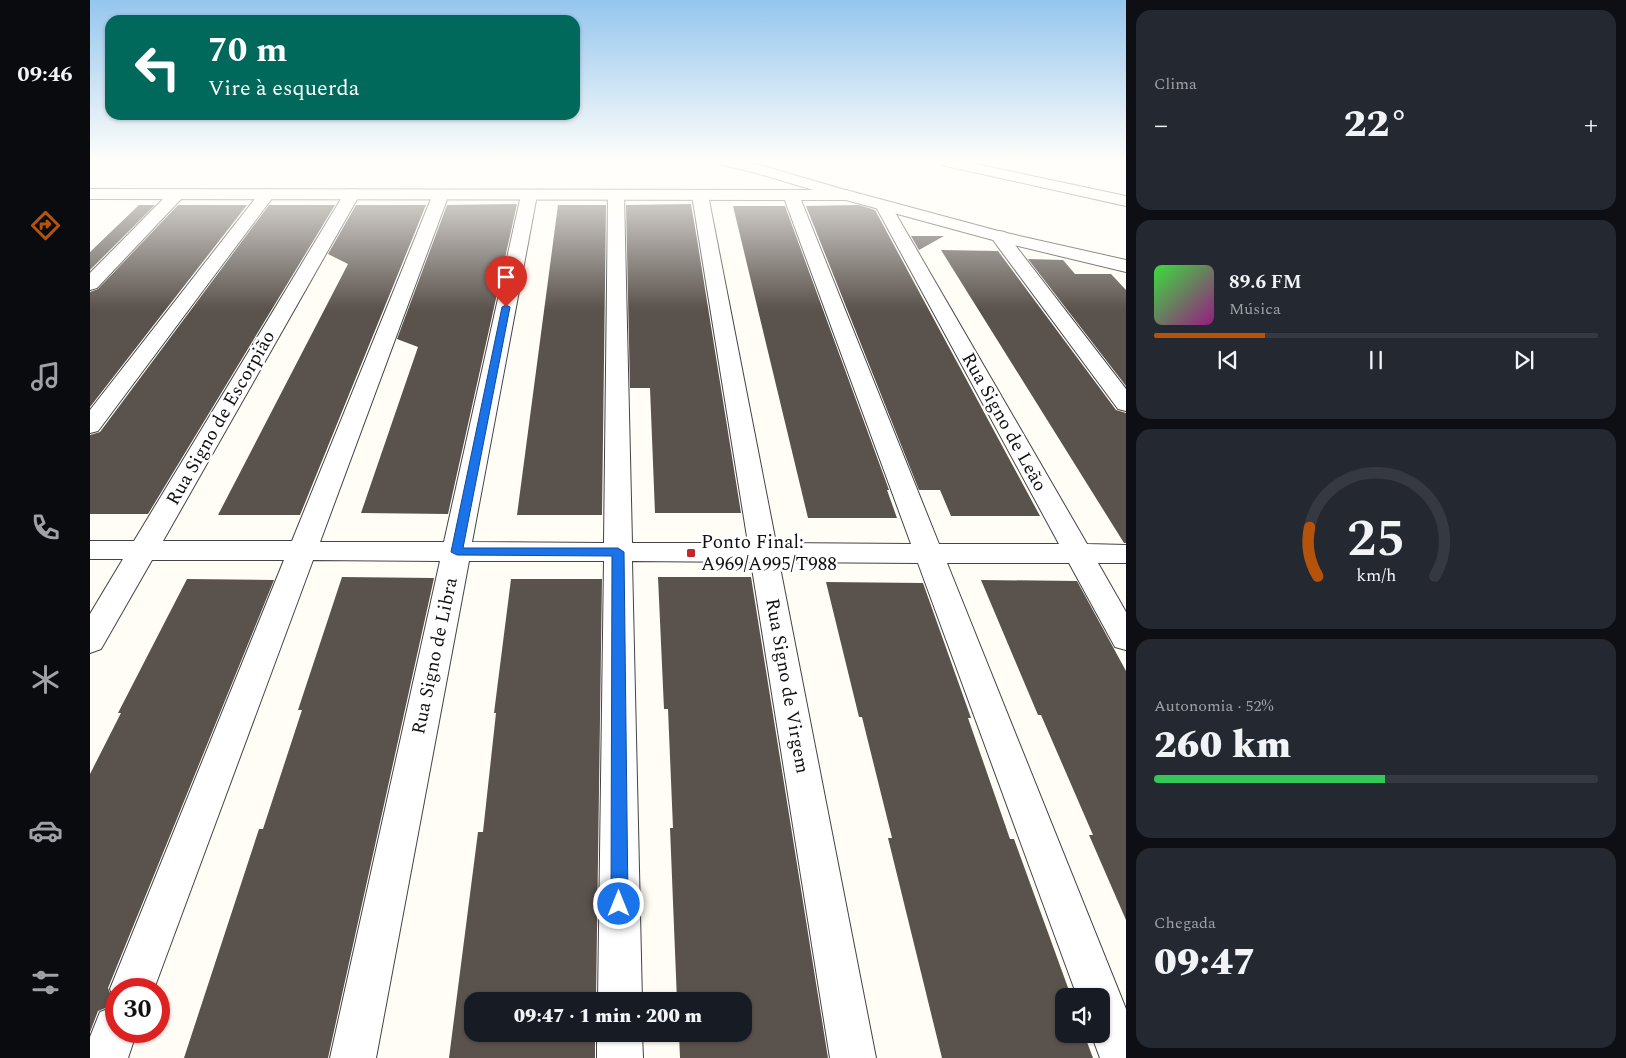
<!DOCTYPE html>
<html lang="pt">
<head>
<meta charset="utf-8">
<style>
  :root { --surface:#171b24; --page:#242831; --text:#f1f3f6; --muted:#9ea1a6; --line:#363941; --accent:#b45309 }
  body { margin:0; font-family:Spectral,serif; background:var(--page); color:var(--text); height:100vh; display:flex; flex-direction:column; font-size:19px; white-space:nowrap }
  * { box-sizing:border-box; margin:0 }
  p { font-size:16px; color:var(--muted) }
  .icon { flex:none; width:28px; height:28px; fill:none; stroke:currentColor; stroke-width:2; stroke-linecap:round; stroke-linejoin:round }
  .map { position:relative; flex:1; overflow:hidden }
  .panel { display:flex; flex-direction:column; gap:10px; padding:10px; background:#0d0f14; width:500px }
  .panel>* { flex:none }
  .guide { position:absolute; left:15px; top:15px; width:475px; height:105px; border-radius:15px; box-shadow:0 1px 4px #0004; background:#00695c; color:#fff; overflow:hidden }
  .controls { position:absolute; left:965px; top:988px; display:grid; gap:10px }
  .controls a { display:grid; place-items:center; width:55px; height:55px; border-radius:10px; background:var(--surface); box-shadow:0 1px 4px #0004; font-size:25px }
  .speed { position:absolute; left:15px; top:978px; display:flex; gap:10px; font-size:25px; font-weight:700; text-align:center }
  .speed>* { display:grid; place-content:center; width:65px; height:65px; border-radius:50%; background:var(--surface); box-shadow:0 1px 4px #0004; line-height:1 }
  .speed .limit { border:8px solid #d22; background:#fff; color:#111 }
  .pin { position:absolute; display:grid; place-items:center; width:42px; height:42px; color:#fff; margin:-51px -21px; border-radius:50% 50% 50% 0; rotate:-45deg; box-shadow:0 0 5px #0007 }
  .pin .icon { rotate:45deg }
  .me { position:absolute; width:55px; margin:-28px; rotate:0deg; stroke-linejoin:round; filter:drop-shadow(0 0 4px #0008) }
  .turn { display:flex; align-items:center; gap:18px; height:105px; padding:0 20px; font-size:22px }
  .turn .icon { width:65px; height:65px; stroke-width:2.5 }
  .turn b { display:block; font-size:35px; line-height:42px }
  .big { font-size:38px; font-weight:800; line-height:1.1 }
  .panel .card { flex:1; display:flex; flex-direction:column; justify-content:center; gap:8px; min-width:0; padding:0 18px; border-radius:15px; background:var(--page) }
  .panel .dial { align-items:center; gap:0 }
  .dial svg { height:130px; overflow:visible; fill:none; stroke:var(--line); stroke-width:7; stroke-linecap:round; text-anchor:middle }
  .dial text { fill:var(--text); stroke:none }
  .song { display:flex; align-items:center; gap:15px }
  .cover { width:60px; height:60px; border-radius:8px; background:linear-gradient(135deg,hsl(120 70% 55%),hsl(310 70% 35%)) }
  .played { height:5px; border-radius:2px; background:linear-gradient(90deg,var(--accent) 25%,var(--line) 25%) }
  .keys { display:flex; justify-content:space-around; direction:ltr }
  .heat { display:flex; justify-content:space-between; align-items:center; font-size:28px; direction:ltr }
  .charge { height:8px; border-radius:4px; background:linear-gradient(90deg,#34c759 52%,var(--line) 0) }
  .trip { position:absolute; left:374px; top:992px; width:288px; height:50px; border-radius:15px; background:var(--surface); box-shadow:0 1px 4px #0004; font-weight:800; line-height:50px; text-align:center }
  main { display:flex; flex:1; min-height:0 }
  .menu { display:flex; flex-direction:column; width:90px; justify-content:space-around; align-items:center; background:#090b0e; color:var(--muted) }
  .menu .icon { width:35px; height:35px }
  .menu .active { color:var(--accent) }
  .menu b { font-size:22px; color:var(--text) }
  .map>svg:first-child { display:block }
  .building { fill:#5a524d }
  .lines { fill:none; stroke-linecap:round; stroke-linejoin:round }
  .minor-casing { stroke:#444; stroke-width:2 }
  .tertiary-casing { stroke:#444; stroke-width:2 }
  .minor { fill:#fff; fill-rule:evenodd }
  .tertiary { fill:#fff; fill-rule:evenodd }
  .route { fill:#1a73e8; stroke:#114b97 }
  .poi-dot { fill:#c4262e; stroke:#fff; stroke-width:2 }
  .labels { text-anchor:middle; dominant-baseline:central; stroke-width:5; stroke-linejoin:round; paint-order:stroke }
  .street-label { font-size:19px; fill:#111; stroke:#fff }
  .poi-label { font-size:19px; fill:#111; stroke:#fff; text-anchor:start }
</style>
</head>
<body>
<main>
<nav class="menu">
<b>09:46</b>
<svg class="icon active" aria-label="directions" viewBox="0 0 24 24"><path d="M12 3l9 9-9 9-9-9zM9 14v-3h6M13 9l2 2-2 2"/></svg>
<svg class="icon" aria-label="music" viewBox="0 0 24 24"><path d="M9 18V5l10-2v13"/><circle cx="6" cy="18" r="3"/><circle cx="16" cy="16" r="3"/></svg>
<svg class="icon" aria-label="phone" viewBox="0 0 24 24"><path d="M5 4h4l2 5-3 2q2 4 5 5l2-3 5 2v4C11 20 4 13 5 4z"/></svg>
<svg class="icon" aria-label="climate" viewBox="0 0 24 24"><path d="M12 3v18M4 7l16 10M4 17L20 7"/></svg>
<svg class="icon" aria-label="car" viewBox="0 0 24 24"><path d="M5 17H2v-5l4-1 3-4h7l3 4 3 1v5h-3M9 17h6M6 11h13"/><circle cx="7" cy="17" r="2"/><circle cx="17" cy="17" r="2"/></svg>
<svg class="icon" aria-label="filters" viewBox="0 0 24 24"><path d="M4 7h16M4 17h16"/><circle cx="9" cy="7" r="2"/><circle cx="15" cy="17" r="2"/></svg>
</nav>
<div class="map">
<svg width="1036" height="1058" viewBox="0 0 1036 1058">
  <rect width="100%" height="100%" fill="#fffdf5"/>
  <path class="building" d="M427,204L358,514L271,513L328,347L307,339L357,205Z
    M601,204L607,239L651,513H565L560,388H540L536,205Z
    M49,205H65L0,270V252Z
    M88,205H157L0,407V292L8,289Z
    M179,205H245L58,514H0V435L10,432Z
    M266,205H336L210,515H128L258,264L238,254Z
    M468,205H516L512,515H427Z
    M769,205L785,210L950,516H861L850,490H829L716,206Z
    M643,206H695L799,490H797L807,518H718Z
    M821,236H854L829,250Z
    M851,250L908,251L1026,410L1036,413V543H1034Z
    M938,259L973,260L985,274H1021L1036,290V386Z
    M252,577L344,578L238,1058H94L169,829H173L212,710H208Z
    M568,577H661L738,1058H590L589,1034H652V1001H587L580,828H583L578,709H574Z
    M97,579L184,580L18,988L24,1003L23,1005L8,1011L0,1032V774L31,713H28Z
    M421,579H512L506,1001H382V1034H505V1058H359L388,832H393L406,713H404Z
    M891,580L987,581L1036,671V920L999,835H1003L951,715H948Z
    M736,582L833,583L881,718H878L920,839H924L981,996H974V1034H994L1003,1058H852L798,838H802L772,717H769Z"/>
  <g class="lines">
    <g class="minor-casing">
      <path id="minor" d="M631,162H658L670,165L762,192L764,195L762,198H750L666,173L633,165Z
        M849,162H876L1036,196V206L856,166L851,165Z
        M87,189L93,191L95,194L93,197L7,288L0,290V273L81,191Z
        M177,189L183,191L185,194L183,197L8,431L0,433V410L171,191Z
        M262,189L268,191L270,194L73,541H202L343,194L345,191H357L359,194L230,542H354L431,195L433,192H445L447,195L382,542L514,543L518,195L520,192H532L534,195L542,543H658L602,195L604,192H616L618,195L686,543L821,544L693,195L695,192H707L709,195L849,544H969L785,205L787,202H799L997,544L1036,545V563H1008L1036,612V650L1025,647L979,563H857L1036,1009V1058H1010L1001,1034H1011V996H987L828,563L689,562L786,1058H740L661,562L542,561L552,1001H508L514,561H379L286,1058H240L350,561L223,560L64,989H26V1003L20,989L194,560H62L11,649L0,653V614L33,559H0V541H44L254,194L256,191Z
        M909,231L915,232L1036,389V411L1028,409L903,240L900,236L903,232Z
        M26,1006V1031H47L38,1058H0V1037L10,1012Z
        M507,1034H552L553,1058H507Z"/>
    </g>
    <g class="tertiary-casing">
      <path id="tertiary" d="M0,189L756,190L912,232L1036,260V272L903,240L756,200L0,199Z"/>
    </g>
    <use href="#minor" class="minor"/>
    <use href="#tertiary" class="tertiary"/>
  </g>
  <linearGradient id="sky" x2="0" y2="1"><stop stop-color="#95c6ee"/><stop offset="0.52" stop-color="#fffefa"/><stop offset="1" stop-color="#fffefa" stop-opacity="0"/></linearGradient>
  <rect width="1036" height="310" fill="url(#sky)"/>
  <path class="route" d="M416,305L420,307L373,548H528L534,552L538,904L535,909L529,912L523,909L521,904L522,556L367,555L361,552L412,307Z"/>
  <rect class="poi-dot" x="596" y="548" width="10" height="10" rx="2.5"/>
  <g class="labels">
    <g class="street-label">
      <text transform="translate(131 418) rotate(-60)">Rua Signo de Escorpião</text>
      <text transform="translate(914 422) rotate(61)">Rua Signo de Leão</text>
      <text transform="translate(345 656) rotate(-78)">Rua Signo de Libra</text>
      <text transform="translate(697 686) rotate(80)">Rua Signo de Virgem</text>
    </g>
    <g class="poi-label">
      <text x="611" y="542">Ponto Final:<tspan x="611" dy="22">A969/A995/T988</tspan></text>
    </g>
  </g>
</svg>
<div class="controls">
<a><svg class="icon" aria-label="sound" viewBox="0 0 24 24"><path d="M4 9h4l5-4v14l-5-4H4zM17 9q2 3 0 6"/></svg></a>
</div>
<div class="speed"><div class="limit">30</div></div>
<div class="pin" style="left:416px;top:307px;background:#d93025"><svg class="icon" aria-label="arrive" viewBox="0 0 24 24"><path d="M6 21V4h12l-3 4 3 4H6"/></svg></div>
<svg class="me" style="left:529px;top:904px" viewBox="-20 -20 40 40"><circle r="17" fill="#1a73e8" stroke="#fff" stroke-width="3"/><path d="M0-11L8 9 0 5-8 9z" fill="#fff"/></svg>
<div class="trip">09:47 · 1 min · 200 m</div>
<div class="guide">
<div class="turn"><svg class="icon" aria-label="left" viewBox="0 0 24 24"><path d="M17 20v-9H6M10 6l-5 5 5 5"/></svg><div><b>70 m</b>Vire à esquerda</div></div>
</div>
</div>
<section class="panel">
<div class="card"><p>Clima</p>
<div class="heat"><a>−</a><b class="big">22°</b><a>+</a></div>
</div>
<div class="card">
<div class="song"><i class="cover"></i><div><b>89.6 FM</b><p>Música</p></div></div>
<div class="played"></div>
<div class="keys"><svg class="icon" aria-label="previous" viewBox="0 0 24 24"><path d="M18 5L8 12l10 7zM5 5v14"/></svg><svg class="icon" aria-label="pause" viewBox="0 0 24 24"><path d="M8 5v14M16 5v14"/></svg><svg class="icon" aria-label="next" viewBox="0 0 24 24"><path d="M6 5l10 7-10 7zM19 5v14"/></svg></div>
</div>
<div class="card dial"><svg viewBox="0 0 100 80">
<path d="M14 69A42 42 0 1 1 86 69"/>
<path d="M14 69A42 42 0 0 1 9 39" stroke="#b45309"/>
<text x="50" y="56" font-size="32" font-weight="700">25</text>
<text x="50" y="72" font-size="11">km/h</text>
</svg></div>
<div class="card"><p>Autonomia · 52%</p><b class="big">260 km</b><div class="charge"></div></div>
<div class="card"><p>Chegada</p><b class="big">09:47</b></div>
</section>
</main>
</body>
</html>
